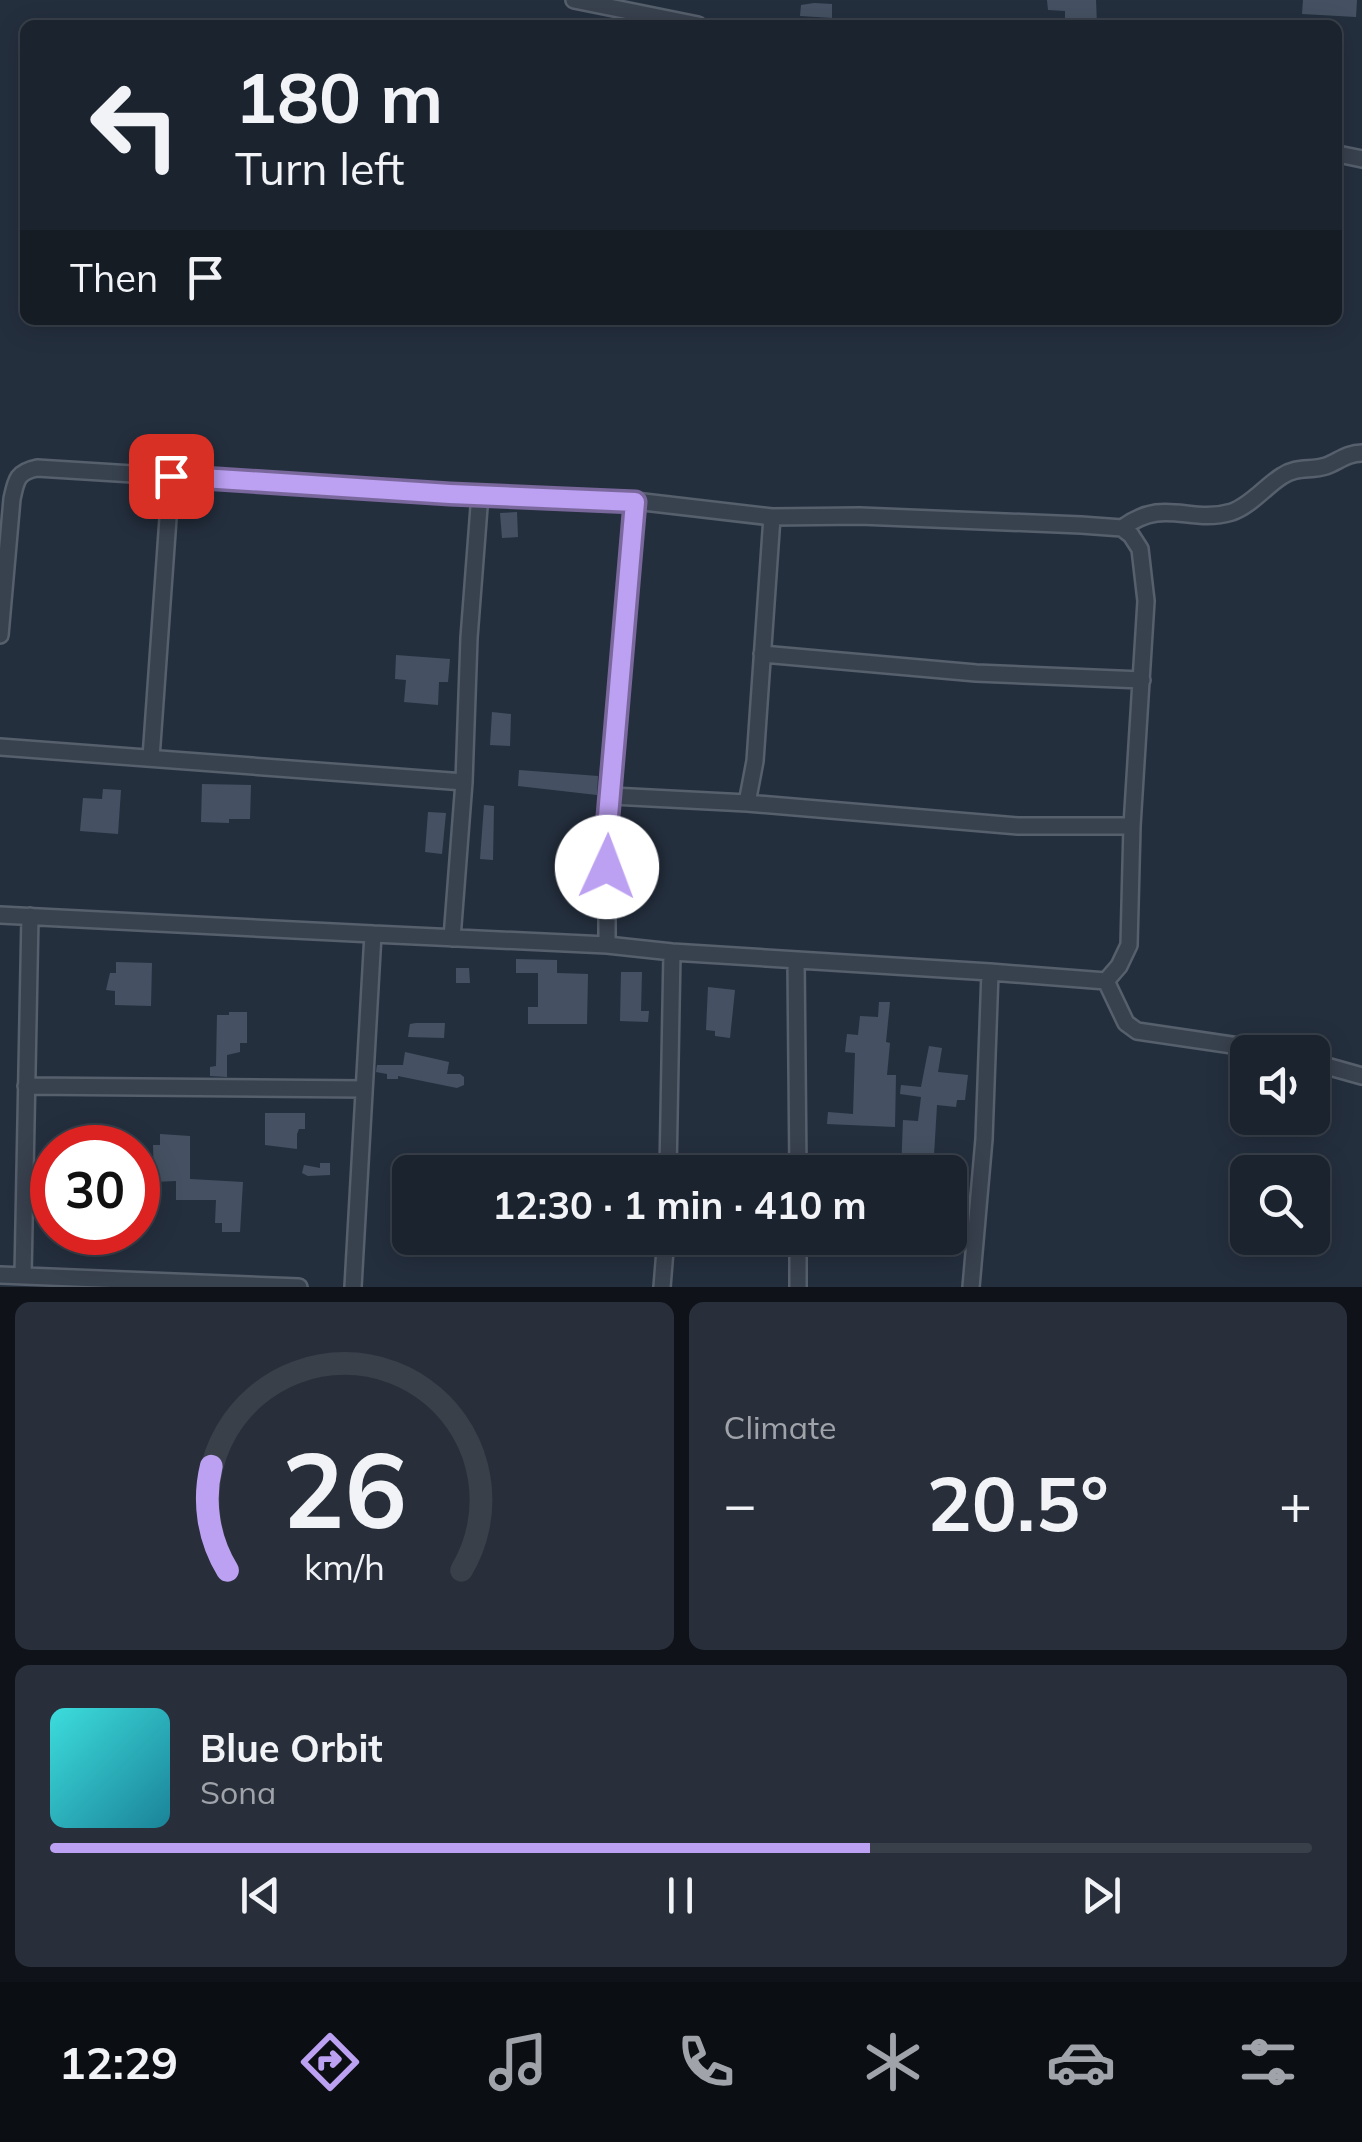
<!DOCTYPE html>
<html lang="en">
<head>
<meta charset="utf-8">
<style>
  :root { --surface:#1b232e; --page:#282f3a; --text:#f1f3f6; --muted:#a0a4aa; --line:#39404a; --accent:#bca0f2 }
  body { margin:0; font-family:Mulish,sans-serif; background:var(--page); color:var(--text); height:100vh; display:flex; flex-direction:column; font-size:38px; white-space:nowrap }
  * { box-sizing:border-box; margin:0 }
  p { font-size:32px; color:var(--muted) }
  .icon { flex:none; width:55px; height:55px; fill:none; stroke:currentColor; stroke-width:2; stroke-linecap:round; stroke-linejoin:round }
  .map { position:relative; height:1287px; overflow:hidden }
  .details { display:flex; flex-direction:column; gap:15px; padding:15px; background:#0f1319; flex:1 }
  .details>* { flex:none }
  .top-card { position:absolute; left:20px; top:20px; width:1322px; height:305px; border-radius:15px; box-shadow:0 5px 25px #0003,0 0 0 2px var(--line); background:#1b232e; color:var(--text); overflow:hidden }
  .fabs { position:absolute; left:1230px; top:1035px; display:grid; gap:20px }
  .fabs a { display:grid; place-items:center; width:100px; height:100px; border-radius:15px; background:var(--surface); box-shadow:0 5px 25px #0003,0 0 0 2px var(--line); font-size:50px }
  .speed { position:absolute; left:30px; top:1125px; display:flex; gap:20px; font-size:50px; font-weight:700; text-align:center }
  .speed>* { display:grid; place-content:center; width:130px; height:130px; border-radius:50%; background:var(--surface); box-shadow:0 5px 25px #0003,0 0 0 2px var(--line); line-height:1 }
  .speed .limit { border:15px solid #d22; background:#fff; color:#111 }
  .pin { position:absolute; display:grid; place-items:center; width:85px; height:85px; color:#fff; margin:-42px; border-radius:20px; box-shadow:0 5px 15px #0006 }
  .me { position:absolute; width:110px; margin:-55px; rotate:2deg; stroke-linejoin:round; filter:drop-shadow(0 0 8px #0008) }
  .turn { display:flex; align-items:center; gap:35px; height:210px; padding:0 50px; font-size:45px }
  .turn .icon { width:130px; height:130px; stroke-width:2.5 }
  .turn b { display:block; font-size:70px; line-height:85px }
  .then { display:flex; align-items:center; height:95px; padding:0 50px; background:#0003; gap:20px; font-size:38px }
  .big { font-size:75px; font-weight:700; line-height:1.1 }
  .details .card { flex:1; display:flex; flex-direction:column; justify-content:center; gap:15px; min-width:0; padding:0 35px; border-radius:15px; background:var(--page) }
  .details .dial { align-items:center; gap:0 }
  .dial svg { height:260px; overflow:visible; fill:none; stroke:var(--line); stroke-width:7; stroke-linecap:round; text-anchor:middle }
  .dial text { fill:var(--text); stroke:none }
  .song { display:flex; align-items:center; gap:30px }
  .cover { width:120px; height:120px; border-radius:15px; background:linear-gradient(135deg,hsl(180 70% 55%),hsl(190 70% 35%)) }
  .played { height:10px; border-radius:5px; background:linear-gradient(90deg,var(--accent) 65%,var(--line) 65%) }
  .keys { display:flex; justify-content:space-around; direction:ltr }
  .heat { display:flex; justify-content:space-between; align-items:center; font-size:55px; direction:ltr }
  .details .tiles { flex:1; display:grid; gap:15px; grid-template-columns:1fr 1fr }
  .card:last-child { grid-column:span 2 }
  .trip { position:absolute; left:392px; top:1155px; width:575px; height:100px; border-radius:15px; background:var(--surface); box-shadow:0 5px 25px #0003,0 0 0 2px var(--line); font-weight:700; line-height:100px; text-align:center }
  .menu { display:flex; height:160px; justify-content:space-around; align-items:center; background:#0b0e12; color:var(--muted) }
  .menu .icon { width:70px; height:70px }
  .menu .selected { color:var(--accent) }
  .menu b { font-size:45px; color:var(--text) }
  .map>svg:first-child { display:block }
  .building { fill:#455162 }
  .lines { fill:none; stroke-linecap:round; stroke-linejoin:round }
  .street-casing { stroke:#565f6c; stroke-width:20 }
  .street { stroke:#38414e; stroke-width:15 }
  .route-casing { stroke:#7a689d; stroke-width:25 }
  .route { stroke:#bca0f2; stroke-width:18 }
</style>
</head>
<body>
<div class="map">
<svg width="1362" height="1287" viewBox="0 0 1362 1287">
  <rect width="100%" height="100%" fill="#242f3e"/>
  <path class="building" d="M1047,0H1096L1097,25H1065V11L1048,10Z
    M1303,0H1357L1356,17L1302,14Z
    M814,3L832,4V18L800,16L801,5Z
    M517,512L518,537L502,538L500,513Z
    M396,655L450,659L448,682H439L438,705L404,702L406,680L395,679Z
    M492,712L511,714L510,746L490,745Z
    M519,770L598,776L597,795L518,786Z
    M202,784L251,785L250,819H229V823L201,822Z
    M103,789L121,790L118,834L80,831L83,798L102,799Z
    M484,805L494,806L493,860L480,859Z
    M428,812L446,813L442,854L425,852Z
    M516,959L557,960V973L588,974L587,1024H528V1007H538V973H516Z
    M116,962L152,963L151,1006L115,1005V991L106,990L110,973H116Z
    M456,968H469L470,983H456Z
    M621,972H642L641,1011H649L648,1022L620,1021Z
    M708,987L735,990L730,1038L715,1036V1031L706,1030Z
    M879,1002H890L886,1042L890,1043L887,1075H896L895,1127L827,1124L828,1112L853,1114L855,1053L845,1052L847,1034L858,1035L860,1016L878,1017Z
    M229,1012H247V1043H240V1052L227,1055V1077L210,1076V1067L216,1066L217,1015H229Z
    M416,1023H445L444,1038L408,1037L410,1024Z
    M929,1046L942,1048L938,1072L968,1075L965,1100H957L956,1107L937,1105L933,1172H901L903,1120L918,1121L921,1097L900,1094L901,1085L921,1087Z
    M405,1052L449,1062L447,1074H460L464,1077V1085L457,1088L398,1076V1079H387V1074L376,1072L377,1065H403Z
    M265,1113H305V1129H299L297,1134V1149L265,1145Z
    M160,1134L190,1136V1179L243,1182L240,1232H222V1223H215L216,1200H176V1181L154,1182L153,1145H160Z
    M320,1163H330V1175L308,1176L302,1173L304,1165L320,1168Z"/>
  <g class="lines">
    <g class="street-casing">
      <path id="street" d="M574,0L698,25
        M1338,154L1362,159
        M480,494L635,501L772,517L755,761L747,803
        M1122,528C1166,496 1188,525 1232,512C1250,506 1266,486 1282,476C1297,466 1310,471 1326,466C1339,461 1347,453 1362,453
        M0,635L12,499C16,480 17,472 37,468L449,494H480L469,638L464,782
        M762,654L976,673L1142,680
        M0,747L464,782L452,938
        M151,758L171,476
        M612,796L747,803L1018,826H1132L1146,601L1140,549L1131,535L1122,528L1081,525L860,516L772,517
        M0,915L373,934L353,1287
        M373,934L607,945L672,952L990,972
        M607,945V828L635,501
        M796,960L798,1172
        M1106,981L1119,966L1129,945L1132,826
        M1312,1062L1362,1076
        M26,1086L364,1089
        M668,1172L672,952
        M798,1238V1287
        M0,1275L299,1287
        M23,1276L30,916
        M662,1287L666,1238
        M971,1287L984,1139L990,972L1106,981L1126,1023L1137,1031L1279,1052"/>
    </g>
    <use href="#street" class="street"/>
  </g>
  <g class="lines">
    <g class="route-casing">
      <path id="route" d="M171,476L450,494L635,502L607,828V867"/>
    </g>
    <use href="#route" class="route"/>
  </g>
</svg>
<div class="fabs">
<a><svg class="icon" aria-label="sound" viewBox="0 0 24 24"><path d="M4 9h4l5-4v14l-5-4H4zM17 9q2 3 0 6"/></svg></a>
<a><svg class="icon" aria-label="search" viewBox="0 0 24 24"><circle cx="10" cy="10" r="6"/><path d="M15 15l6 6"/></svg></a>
</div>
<div class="speed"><div class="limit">30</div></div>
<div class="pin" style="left:171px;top:476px;background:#d93025"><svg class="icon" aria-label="arrive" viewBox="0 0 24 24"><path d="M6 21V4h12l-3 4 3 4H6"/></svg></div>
<svg class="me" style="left:607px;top:867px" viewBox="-20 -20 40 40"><circle r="19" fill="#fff"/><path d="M0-13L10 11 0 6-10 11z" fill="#bca0f2"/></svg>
<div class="trip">12:30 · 1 min · 410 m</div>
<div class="top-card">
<div class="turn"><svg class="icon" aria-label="left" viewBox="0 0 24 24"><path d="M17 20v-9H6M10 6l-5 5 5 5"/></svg><div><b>180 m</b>Turn left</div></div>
<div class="then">Then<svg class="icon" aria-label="arrive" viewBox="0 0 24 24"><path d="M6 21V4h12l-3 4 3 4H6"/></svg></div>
</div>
</div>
<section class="details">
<div class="tiles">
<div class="card dial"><svg viewBox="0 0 100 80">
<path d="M14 69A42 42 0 1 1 86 69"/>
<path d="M14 69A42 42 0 0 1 9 37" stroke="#bca0f2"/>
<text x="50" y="56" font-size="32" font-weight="700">26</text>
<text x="50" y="72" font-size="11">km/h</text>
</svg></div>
<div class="card"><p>Climate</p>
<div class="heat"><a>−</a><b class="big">20.5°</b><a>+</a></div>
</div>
<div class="card">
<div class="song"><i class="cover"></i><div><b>Blue Orbit</b><p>Sona</p></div></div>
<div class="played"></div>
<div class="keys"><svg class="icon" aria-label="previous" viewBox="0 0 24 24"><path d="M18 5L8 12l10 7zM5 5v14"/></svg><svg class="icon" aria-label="pause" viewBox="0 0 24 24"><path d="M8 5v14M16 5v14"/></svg><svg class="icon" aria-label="next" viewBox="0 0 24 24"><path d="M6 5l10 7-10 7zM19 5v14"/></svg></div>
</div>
</div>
</section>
<nav class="menu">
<b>12:29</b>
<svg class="icon selected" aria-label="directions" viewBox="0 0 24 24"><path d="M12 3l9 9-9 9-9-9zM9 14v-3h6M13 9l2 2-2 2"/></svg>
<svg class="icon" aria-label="music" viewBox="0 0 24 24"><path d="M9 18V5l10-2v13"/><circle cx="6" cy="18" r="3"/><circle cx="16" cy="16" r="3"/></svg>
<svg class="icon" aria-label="phone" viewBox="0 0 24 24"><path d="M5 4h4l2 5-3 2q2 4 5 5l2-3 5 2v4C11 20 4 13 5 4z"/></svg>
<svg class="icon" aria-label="climate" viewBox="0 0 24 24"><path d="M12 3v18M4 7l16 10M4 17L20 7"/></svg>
<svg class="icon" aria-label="car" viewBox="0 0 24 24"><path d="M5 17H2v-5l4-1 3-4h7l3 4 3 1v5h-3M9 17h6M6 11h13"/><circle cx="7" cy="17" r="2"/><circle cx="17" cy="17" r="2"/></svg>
<svg class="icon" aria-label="filters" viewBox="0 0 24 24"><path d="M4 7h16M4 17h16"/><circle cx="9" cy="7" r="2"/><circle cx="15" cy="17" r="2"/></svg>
</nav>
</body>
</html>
